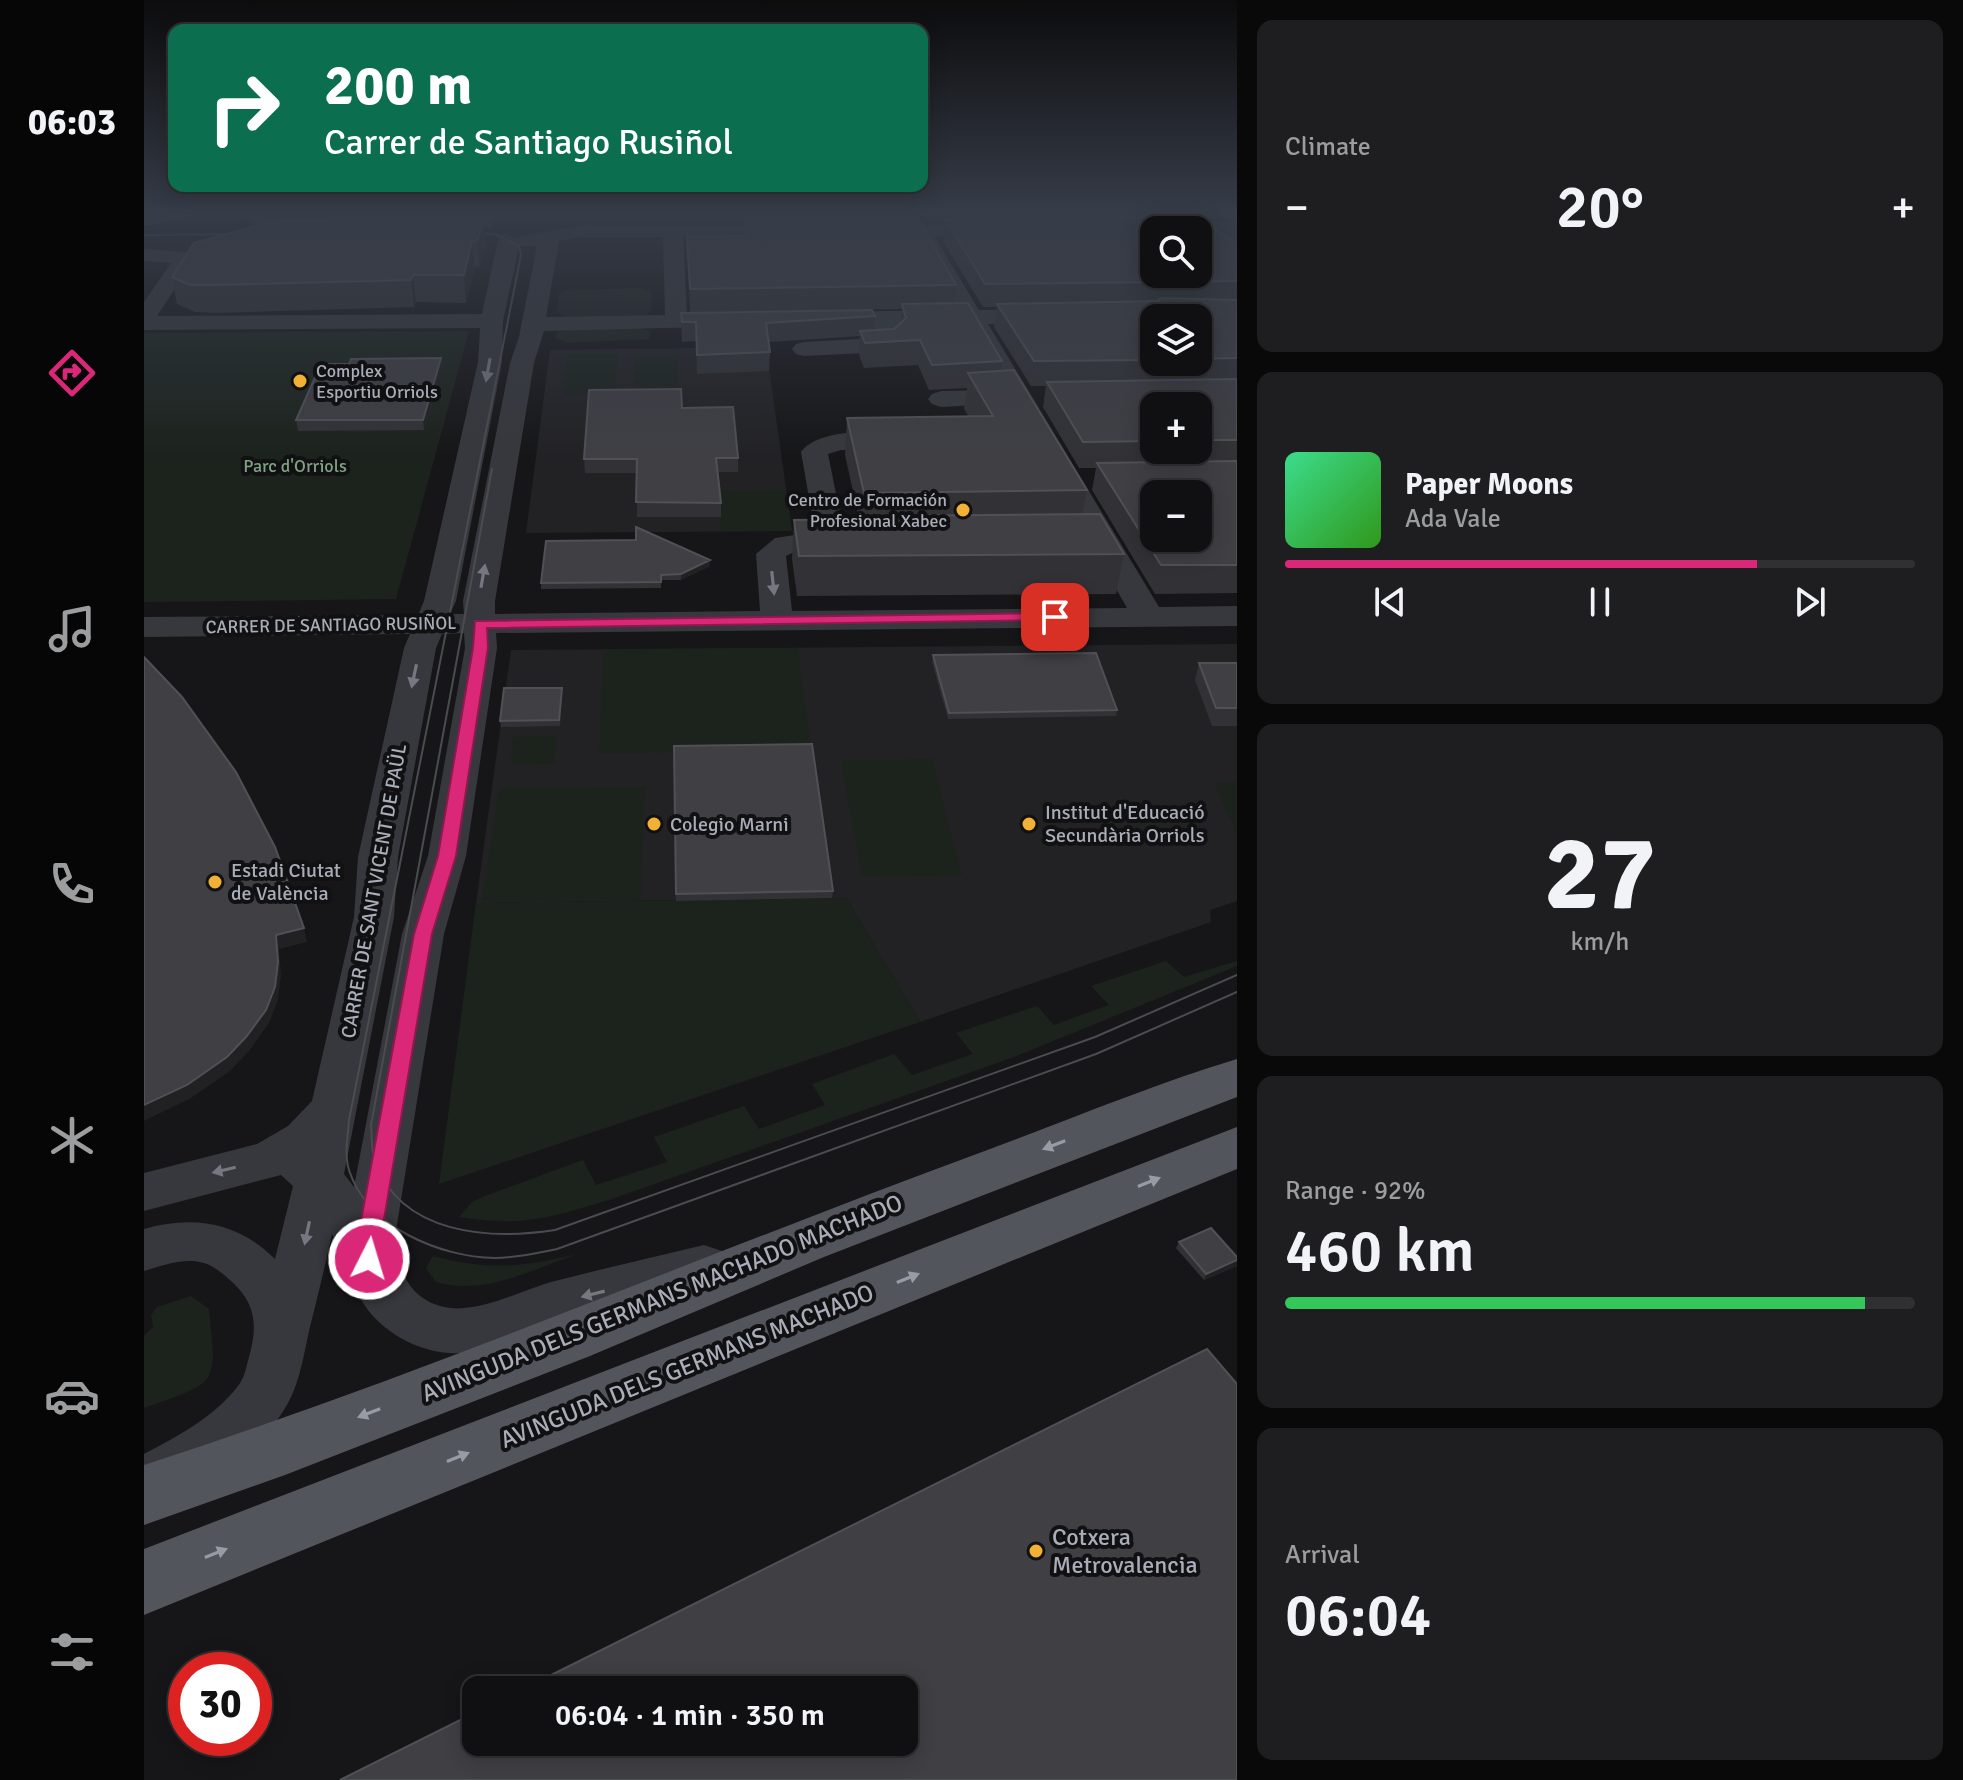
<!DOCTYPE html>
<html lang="en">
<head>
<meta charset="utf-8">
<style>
  :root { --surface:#101012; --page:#1e1e20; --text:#f1f3f6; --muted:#9c9d9f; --line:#303032; --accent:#db2777 }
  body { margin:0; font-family:Signika,sans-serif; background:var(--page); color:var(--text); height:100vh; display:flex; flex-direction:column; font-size:30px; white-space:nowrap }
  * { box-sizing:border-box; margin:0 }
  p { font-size:26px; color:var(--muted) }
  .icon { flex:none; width:44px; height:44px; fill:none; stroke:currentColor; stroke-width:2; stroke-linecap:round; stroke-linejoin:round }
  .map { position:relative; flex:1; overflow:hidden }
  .side { display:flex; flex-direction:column; gap:20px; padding:20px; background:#09090a; width:726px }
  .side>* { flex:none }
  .guide { position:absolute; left:24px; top:24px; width:760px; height:168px; border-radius:16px; box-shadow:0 4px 20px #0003,0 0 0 2px var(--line); background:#0b6e4f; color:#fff; overflow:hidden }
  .fabs { position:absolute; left:996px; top:216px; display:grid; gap:16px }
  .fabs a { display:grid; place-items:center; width:72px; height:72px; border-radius:16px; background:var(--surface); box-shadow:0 4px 20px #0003,0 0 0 2px var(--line); font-size:40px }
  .speed { position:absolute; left:24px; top:1652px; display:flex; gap:16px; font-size:40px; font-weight:700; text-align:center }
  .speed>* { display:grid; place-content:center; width:104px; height:104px; border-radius:50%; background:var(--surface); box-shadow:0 4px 20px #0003,0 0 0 2px var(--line); line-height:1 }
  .speed .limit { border:12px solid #d22; background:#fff; color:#111 }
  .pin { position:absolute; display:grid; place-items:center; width:68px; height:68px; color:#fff; margin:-34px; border-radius:16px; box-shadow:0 4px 12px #0006 }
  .me { position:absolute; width:88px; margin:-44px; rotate:5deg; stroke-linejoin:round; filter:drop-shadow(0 0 6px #0008) }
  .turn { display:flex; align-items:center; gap:28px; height:168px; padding:0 24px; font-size:36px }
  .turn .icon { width:104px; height:104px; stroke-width:2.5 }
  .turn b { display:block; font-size:56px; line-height:68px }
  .big { font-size:60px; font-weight:600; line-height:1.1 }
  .side .widget { flex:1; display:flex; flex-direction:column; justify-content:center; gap:12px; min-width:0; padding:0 28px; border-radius:16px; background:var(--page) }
  .side .dial { align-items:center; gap:0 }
  .dial b { font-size:104px; line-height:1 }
  .song { display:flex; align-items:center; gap:24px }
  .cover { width:96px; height:96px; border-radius:12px; background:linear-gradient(135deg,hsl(150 70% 55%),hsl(110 70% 35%)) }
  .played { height:8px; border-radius:4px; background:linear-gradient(90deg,var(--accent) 75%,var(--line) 75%) }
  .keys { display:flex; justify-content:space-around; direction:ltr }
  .heat { display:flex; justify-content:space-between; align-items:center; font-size:44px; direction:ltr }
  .charge { height:12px; border-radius:6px; background:linear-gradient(90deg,#34c759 92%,var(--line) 0) }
  .trip { position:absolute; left:318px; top:1676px; width:456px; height:80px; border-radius:16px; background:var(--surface); box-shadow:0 4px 20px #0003,0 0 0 2px var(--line); font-weight:600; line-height:80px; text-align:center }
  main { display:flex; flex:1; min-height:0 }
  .tab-bar { display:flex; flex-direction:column; width:144px; justify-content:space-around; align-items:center; background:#060607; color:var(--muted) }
  .tab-bar .icon { width:56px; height:56px }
  .tab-bar .current { color:var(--accent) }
  .tab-bar b { font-size:36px; color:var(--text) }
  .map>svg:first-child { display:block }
  .built { fill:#222225 }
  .green { fill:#1c231d }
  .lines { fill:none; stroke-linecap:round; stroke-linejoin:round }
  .minor { fill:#37383d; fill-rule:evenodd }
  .major { fill:#53555c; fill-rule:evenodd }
  .tram { stroke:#4a4c52; stroke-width:2 }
  .wall { fill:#323236; fill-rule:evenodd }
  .shaded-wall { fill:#212124 }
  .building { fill:#3f3f44; stroke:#4f5156; stroke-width:2; fill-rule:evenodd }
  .oneway { fill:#757881 }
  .oneway2 { fill:#979ba6 }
  .route { fill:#db2777; stroke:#8e194d; stroke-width:2 }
  .poi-dot { fill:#f2b134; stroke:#111113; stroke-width:3 }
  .labels { text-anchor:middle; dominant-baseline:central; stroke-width:8; stroke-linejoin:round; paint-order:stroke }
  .far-poi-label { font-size:18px; fill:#a8adb8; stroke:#111113; text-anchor:start }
  .far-park-label { font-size:18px; fill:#7fa381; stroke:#111113 }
  .far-street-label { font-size:18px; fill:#a8adb8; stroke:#111113 }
  .poi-label { font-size:20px; fill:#a8adb8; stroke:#111113; text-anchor:start }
  .street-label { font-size:20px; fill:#a8adb8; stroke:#111113 }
  .near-street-label { font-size:24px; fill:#a8adb8; stroke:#111113 }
  .near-poi-label { font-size:24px; fill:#a8adb8; stroke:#111113; text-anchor:start }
</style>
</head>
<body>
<main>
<nav class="tab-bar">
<b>06:03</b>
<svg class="icon current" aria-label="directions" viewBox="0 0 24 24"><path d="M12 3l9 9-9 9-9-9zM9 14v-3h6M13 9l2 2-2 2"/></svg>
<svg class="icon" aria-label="music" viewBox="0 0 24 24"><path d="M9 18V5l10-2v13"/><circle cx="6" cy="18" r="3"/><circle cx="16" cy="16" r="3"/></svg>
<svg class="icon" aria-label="phone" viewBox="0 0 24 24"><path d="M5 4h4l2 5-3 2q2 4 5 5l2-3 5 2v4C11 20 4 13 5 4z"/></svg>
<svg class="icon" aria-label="climate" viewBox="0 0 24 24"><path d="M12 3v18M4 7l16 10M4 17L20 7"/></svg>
<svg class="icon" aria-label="car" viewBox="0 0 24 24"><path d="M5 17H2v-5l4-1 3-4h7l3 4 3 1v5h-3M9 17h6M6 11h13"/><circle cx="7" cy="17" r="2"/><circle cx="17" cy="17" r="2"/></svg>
<svg class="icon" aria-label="filters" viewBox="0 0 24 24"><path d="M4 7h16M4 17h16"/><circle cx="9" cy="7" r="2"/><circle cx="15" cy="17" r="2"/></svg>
</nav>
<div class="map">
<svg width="1093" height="1780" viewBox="0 0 1093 1780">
  <rect width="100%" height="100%" fill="#161618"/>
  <path class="built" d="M622,347L648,531L382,533L406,350Z
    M1093,644V901L1066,910L1067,922L776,1022L702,898L332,903L367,650Z"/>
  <path class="green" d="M520,210H741V221H522Z
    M497,288L507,292V311L501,315L424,317L413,312L415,293L421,290Z
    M494,328L506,331L505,339L424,343L411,338L414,331L421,329Z
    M325,331L252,599L0,602V333Z
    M423,354H473L472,394L419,395Z
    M491,357H534V390H490Z
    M642,490L648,531H577L574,491Z
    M654,648L667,751L455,753L460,649Z
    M412,736L410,764L367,763L369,737Z
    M788,759L818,875L718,877L697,761Z
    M1093,782V834L1070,783Z
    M501,787L497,900L338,901L355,788Z
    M702,898L776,1022L295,1184L332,903Z
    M1022,961L1040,977L1093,961V966L870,1057L465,1200C404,1218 380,1227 315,1217L328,1202L341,1196L439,1160L452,1185L523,1162L510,1137L600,1106L615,1129L681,1105L668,1084L750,1054L768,1075L829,1054L812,1033L893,1006L910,1025L965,1005L947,986Z
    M433,1254C387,1270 341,1296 292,1282L282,1268L289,1256C343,1271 380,1267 433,1254Z
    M47,1296L65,1309C73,1388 74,1381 0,1408V1336L9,1327L7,1315L13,1307Z"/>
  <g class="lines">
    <path class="minor" d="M24,210H116L134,221L176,222L186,228L176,234H139L120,229L107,220L66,214L0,226V214Z
      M1093,221V233L1010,230V234L1003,229L1013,223Z
      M725,223L860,227L863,231L853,237L790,236L835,310L905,309L913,311L916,316L913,321L905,323L844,324L1015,607L1093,606V626L352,633L353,648L322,856L300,934L251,1237C252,1265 263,1295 293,1305C329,1318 376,1290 411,1281C461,1268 510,1257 560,1245L578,1251L586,1266L578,1281L560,1287C510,1299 460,1311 411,1325C377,1334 341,1356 305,1353C277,1351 248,1337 229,1316C209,1294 201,1261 188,1234C181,1267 173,1299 165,1331C160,1354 156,1380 145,1401C117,1455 54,1490 0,1511V1454C34,1436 70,1417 94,1386C101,1377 102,1367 105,1357C114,1325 112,1303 86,1280C79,1274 70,1266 60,1263C42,1257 18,1265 0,1271V1229C49,1215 94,1222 131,1259L149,1186L137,1175L0,1211V1173L113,1144L144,1126L168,1101L210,917L214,857L260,648L266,634L0,637V617L274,615L280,601L334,362L336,328L0,330V302L27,263L0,261V249L41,252L94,244L104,250L94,256L48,263L13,316L338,314L355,235L362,233L371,238L439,225L664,226L667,230L664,234L657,236L539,237L543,315L601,316L604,321L601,326L400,331L390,363L351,601V614L616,611L612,554L631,538L671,532L657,452C673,428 739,429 764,435L768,441L764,447L755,449L697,450L684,454L700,533L711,536L716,542L711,548C689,554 663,544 642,556L648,611L983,608L866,403L797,407L788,404L784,399L788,394L797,391L858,390L821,324L752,325L758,340L748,350L740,352L660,356L652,354L648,349L652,344L660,342L734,338L729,325L669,324L666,319L669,314L677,312L813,310L773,240L776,236L718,233L715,229L718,225ZM439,237H519L521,315L402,317L415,241ZM375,246H393L375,337L366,363L319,601L320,614H306L312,601L358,362L359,321ZM320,633L321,648L284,856L258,934L210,1187L200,1174L250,917L254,857L292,648L298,634Z"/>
    <path class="major" d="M1093,1059V1097L680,1257L446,1356L141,1475L0,1525V1465C284,1373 558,1255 838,1152C922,1121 1007,1085 1093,1059Z
      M1093,1127V1169L0,1615V1549Z"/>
    <path class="tram" d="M320,232L351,234L375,246L377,255L205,1120C204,1136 200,1154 205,1170C223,1227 296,1257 351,1258C372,1258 393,1253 413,1249L952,1054L1093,992
      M0,235L104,234
      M348,469L227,1125C228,1137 227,1151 231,1162C258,1235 345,1240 411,1230L951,1037L1093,975"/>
  </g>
  <path class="wall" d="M129,210H353L348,228H340L342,247L335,267H331L322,303L272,302L270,307L72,313L51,312L33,304L28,277L203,219Z
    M433,210H507V219Z
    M674,210H719L718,217L812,285L810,303L858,361L857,371L943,490L938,514L980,554L972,594L653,596L648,559L650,520L715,519L701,455L703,418L825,417L820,409L823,388L785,390L774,365L720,368L715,355L716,336L625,342L626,352L625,371L553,374L552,341L538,342L537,313L731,316L730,330L750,329L757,323L758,309L546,312L543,237L601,236L676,217Z
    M794,210H1093V593L1011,594L948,490L952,468H935L899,407L902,386H887L850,327L853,307H839L799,241L801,219H811ZM1056,218L1085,219L1082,236L1056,220ZM1010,318H1054V362H1010ZM1010,406H1054V450H1010Z
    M297,358L298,369L280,430L154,431L152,420L205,364Z
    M538,408L594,458V472H574L577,503V517H493V473H441L440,459Z
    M566,560V566L537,580H517V588L397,589V583Z
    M789,655L973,710L972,716L804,719L788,662Z
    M1055,663H1093V726H1068L1051,680Z
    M418,694L416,726L357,727L356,721Z
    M530,746L689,891L688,898L532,901Z
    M1035,1242L1093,1266L1060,1280L1032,1248Z"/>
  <path class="shaded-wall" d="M347,210H353L348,228Z
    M340,221L342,247L335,267L333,241Z
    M328,241L331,267L322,303L320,275Z
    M269,275L272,302L270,307L267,280Z
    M297,358L298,369L280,430L279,420Z
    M566,560V566L537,580V574Z
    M160,928L163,942L135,949L137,975L134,1000L125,1023L105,1051L86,1071L47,1098L0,1121V1105L132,935Z
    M1093,1260V1266L1060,1280L1062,1274Z"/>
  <path class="building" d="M1017,212H1055L1056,220L1093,243V281L841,284L801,219L1014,216ZM1010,230H1054V274H1010Z
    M1093,214V221L1086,215Z
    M602,217H773L812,285L546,289L543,237L601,236Z
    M322,218L340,221L333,241H328L320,275H269L267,280L67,285H46L28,277L50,243L134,220Z
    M1017,298L1093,300V358L1054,359V318H1010V360L890,361L853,304L1014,301Z
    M824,303L858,361L788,365L776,340L721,343L716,331L750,329L762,318L758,304Z
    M728,310L731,316L622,323L626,352L553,355L552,322H538L537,313Z
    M297,358L279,420H152L177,364H205L207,359Z
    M870,370L943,490L720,493L703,418L849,416L824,373Z
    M1093,379V440H1054V406H1010V441L939,442L903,382Z
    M537,389L538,408L589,407L594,458H572L577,503L492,502L493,459H440L445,390Z
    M1093,461V565H1017L953,463ZM1010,494H1054V538H1010Z
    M956,514L980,554L655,556L650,520L726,519V516Z
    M492,527L566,560L537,574L517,575V582L397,583L402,541L492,540Z
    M952,653L973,710L805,713L789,655Z
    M0,657L38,697L92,772L131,847L160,928L132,935L134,962L131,987L122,1010L102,1037L83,1057L43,1085L0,1105Z
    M1055,663H1093V708H1072Z
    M360,688H418L415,720L356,721Z
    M668,744L689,891L532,894L530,746Z
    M1067,1228L1093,1257V1260L1062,1274L1035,1242Z
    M1063,1349L1093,1384V1780H196L332,1712V1742H760V1690H377Z"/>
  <defs><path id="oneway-solid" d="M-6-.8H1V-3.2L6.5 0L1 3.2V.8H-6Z" transform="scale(2)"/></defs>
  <g class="oneway">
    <use href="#oneway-solid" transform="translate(344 370) rotate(100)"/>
    <use href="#oneway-solid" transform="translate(339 576) rotate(-80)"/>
    <use href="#oneway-solid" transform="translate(629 583) rotate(84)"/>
    <use href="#oneway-solid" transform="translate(270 676) rotate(102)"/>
    <use href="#oneway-solid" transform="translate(80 1170) rotate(167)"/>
    <use href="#oneway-solid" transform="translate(163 1233) rotate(102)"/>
    <use href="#oneway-solid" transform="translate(449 1294) rotate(166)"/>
  </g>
  <g class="oneway2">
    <use href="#oneway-solid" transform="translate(910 1145) rotate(159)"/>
    <use href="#oneway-solid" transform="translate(1005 1182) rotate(-22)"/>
    <use href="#oneway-solid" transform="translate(764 1278) rotate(-22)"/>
    <use href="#oneway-solid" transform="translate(225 1413) rotate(159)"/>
    <use href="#oneway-solid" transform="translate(314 1457) rotate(-22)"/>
    <use href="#oneway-solid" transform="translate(72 1553) rotate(-22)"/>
  </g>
  <linearGradient id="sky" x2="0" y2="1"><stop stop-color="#0c0c0d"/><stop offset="0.46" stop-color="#363c48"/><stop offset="1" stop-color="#363c48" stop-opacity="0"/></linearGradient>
  <rect width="1093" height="459" fill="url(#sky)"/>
  <path class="route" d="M911,613L918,617L916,620L343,628L344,648L312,856L288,934L237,1237V1259L233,1266L225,1268L217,1266L214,1259V1237L270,934L294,856L329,648L331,621Z"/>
  <g class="poi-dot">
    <circle cx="156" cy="381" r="8"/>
    <circle cx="819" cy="510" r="8"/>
    <circle cx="510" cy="824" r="8"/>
    <circle cx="885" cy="824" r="8"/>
    <circle cx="71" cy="882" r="8"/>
    <circle cx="892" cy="1551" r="8"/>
  </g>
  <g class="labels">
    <g class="far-poi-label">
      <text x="172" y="371">Complex<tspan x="172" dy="21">Esportiu Orriols</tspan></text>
      <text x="803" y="500" text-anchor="end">Centro de Formación<tspan x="803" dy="21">Profesional Xabec</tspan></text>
    </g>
    <g class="far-park-label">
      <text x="151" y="466">Parc d'Orriols</text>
    </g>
    <g class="far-street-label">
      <text transform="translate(187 625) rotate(-1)">CARRER DE SANTIAGO RUSIÑOL</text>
    </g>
    <g class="poi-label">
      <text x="901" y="812">Institut d'Educació<tspan x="901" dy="23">Secundària Orriols</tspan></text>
      <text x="526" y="824">Colegio Marni</text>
      <text x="87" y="870">Estadi Ciutat<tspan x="87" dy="23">de València</tspan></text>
    </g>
    <g class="street-label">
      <text transform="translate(230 891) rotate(-80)">CARRER DE SANT VICENT DE PAÜL</text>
    </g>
    <g class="near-street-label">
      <text transform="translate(518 1298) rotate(-22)">AVINGUDA DELS GERMANS MACHADO MACHADO</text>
      <text transform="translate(543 1366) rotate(-22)">AVINGUDA DELS GERMANS MACHADO</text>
    </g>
    <g class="near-poi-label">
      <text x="908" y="1537">Cotxera<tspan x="908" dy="28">Metrovalencia</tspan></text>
    </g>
  </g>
</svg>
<div class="fabs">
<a><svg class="icon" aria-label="search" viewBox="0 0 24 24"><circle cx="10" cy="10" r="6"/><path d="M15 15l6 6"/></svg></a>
<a><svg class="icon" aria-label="layers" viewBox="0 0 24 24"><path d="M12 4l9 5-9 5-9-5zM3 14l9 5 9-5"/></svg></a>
<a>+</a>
<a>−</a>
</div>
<div class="speed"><div class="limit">30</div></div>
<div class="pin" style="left:911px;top:617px;background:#d93025"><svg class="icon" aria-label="arrive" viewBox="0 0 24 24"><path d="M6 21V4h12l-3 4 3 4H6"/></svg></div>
<svg class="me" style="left:225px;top:1259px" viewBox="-20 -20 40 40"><circle r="17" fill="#db2777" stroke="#fff" stroke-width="3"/><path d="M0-11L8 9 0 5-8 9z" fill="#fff"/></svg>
<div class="trip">06:04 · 1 min · 350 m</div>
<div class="guide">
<div class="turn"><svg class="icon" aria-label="right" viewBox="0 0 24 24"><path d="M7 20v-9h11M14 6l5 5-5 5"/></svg><div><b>200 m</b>Carrer de Santiago Rusiñol</div></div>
</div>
</div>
<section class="side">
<div class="widget"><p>Climate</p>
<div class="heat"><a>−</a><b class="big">20°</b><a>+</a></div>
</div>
<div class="widget">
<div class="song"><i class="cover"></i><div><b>Paper Moons</b><p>Ada Vale</p></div></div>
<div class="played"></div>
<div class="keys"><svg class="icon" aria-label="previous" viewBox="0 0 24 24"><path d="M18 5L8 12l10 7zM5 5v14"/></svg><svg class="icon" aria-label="pause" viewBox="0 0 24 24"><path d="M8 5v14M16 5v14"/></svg><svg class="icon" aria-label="next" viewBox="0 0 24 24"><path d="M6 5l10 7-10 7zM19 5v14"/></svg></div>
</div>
<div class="widget dial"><b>27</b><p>km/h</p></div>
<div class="widget"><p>Range · 92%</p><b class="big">460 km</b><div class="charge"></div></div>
<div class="widget"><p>Arrival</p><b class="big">06:04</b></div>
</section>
</main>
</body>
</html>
